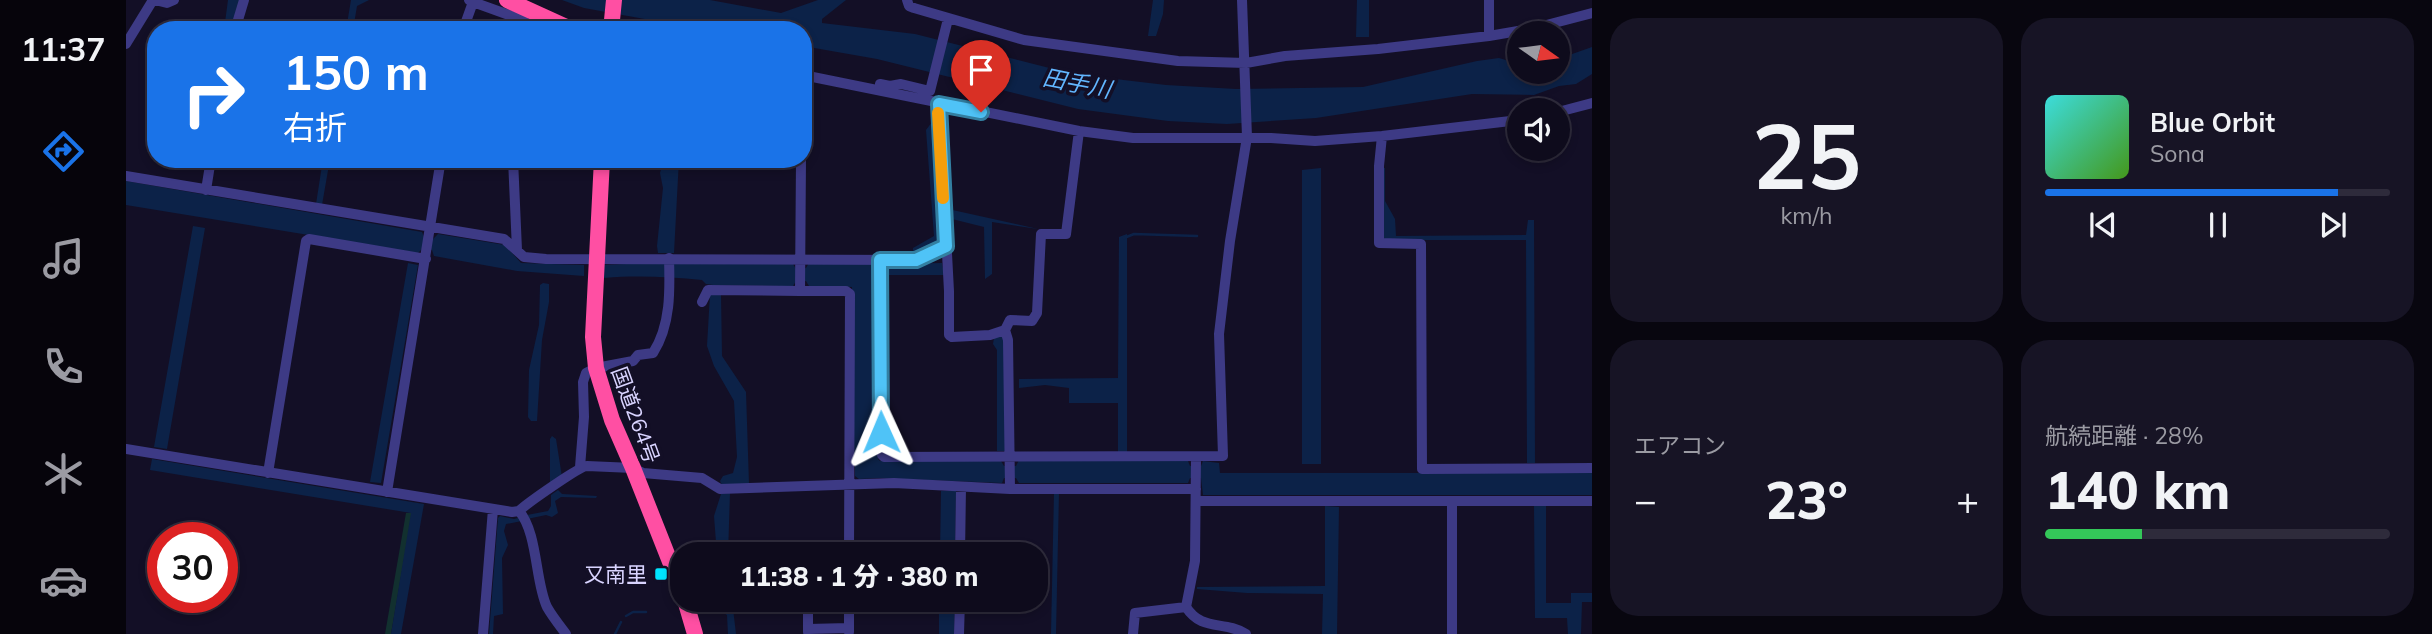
<!DOCTYPE html>
<html lang="ja">
<head>
<meta charset="utf-8">
<style>
  :root { --surface:#0e0b1c; --page:#171425; --text:#f1f3f6; --muted:#9b9ba3; --line:#2e2b3b; --accent:#1a73e8 }
  body { margin:0; font-family:Mulish,"Noto Sans JP",sans-serif; background:var(--page); color:var(--text); height:100vh; display:flex; flex-direction:column; font-size:26px; white-space:nowrap }
  * { box-sizing:border-box; margin:0 }
  p { font-size:23px; color:var(--muted) }
  .icon { flex:none; width:38px; height:38px; fill:none; stroke:currentColor; stroke-width:2; stroke-linecap:round; stroke-linejoin:round }
  .map { position:relative; flex:1; overflow:hidden }
  .sheet { display:flex; flex-direction:column; gap:18px; padding:18px; background:#08060f; width:840px }
  .sheet>* { flex:none }
  .guide { position:absolute; left:21px; top:21px; width:665px; height:147px; border-radius:28px; box-shadow:0 4px 10px #0003,0 0 0 2px var(--line); background:#1a73e8; color:#fff; overflow:hidden }
  .needle { width:46px; rotate:104deg }
  .buttons { position:absolute; left:1381px; top:21px; display:grid; gap:14px }
  .buttons a { display:grid; place-items:center; width:63px; height:63px; border-radius:50%; background:var(--surface); box-shadow:0 4px 10px #0003,0 0 0 2px var(--line); font-size:35px }
  .speed { position:absolute; left:21px; top:522px; display:flex; gap:14px; font-size:35px; font-weight:700; text-align:center }
  .speed>* { display:grid; place-content:center; width:91px; height:91px; border-radius:50%; background:var(--surface); box-shadow:0 4px 10px #0003,0 0 0 2px var(--line); line-height:1 }
  .speed .limit { border:10px solid #d22; background:#fff; color:#111 }
  .pin { position:absolute; display:grid; place-items:center; width:60px; height:60px; color:#fff; margin:-72px -30px; border-radius:50% 50% 50% 0; rotate:-45deg; box-shadow:0 0 7px #0007 }
  .pin .icon { rotate:45deg }
  .me { position:absolute; width:77px; margin:-38px; rotate:359deg; stroke-linejoin:round; filter:drop-shadow(0 0 5px #0008) }
  .turn { display:flex; align-items:center; gap:24px; height:147px; padding:0 21px; font-size:32px }
  .turn .icon { width:91px; height:91px; stroke-width:2.5 }
  .turn b { display:block; font-size:49px; line-height:60px }
  .big { font-size:52px; font-weight:800; line-height:1.1 }
  .sheet .widget { flex:1; display:flex; flex-direction:column; justify-content:center; gap:10px; min-width:0; padding:0 24px; border-radius:28px; background:var(--page) }
  .sheet .dial { align-items:center; gap:0 }
  .dial b { font-size:91px; line-height:1 }
  .song { display:flex; align-items:center; gap:21px }
  .cover { width:84px; height:84px; border-radius:10px; background:linear-gradient(135deg,hsl(180 70% 55%),hsl(100 70% 35%)) }
  .played { height:7px; border-radius:4px; background:linear-gradient(90deg,var(--accent) 85%,var(--line) 85%) }
  .keys { display:flex; justify-content:space-around; direction:ltr }
  .heat { display:flex; justify-content:space-between; align-items:center; font-size:38px; direction:ltr }
  .charge { height:10px; border-radius:5px; background:linear-gradient(90deg,#34c759 28%,var(--line) 0) }
  .sheet .tiles { flex:1; display:grid; gap:18px; grid-template-columns:repeat(2,1fr) }
  .trip { position:absolute; left:544px; top:542px; width:378px; height:70px; border-radius:28px; background:var(--surface); box-shadow:0 4px 10px #0003,0 0 0 2px var(--line); font-weight:800; line-height:70px; text-align:center }
  main { display:flex; flex:1; min-height:0 }
  .menu { display:flex; flex-direction:column; width:126px; justify-content:space-around; align-items:center; background:#06040b; color:var(--muted) }
  .menu .icon { width:49px; height:49px }
  .menu .current { color:var(--accent) }
  .menu b { font-size:32px; color:var(--text) }
  .map>svg:first-child { display:block }
  .green { fill:#12302f }
  .water { fill:#0c2248 }
  .lines { fill:none; stroke-linecap:round; stroke-linejoin:round }
  .stream { stroke:#0c2248; stroke-width:2.5 }
  .minor { stroke:#3d3a85; stroke-width:10 }
  .highway { stroke:#ff4fa3; stroke-width:16 }
  .route-casing { stroke:#337fa1; stroke-width:18 }
  .route { stroke:#4fc3f7; stroke-width:12 }
  .slow { stroke:#f59e0b; stroke-width:12 }
  .poi-dot { fill:#00e5ff; stroke:#130f26; stroke-width:2.5 }
  .labels { text-anchor:middle; dominant-baseline:central; stroke-width:7; stroke-linejoin:round; paint-order:stroke }
  .street-label { font-size:21px; fill:#d9d4ff; stroke:#130f26 }
  .poi-label { font-size:21px; fill:#d9d4ff; stroke:#130f26; text-anchor:end }
  .water-label { font-size:23px; font-style:italic; fill:#62b6ff; stroke:#130f26 }
</style>
</head>
<body>
<main>
<nav class="menu">
<b>11:37</b>
<svg class="icon current" aria-label="directions" viewBox="0 0 24 24"><path d="M12 3l9 9-9 9-9-9zM9 14v-3h6M13 9l2 2-2 2"/></svg>
<svg class="icon" aria-label="music" viewBox="0 0 24 24"><path d="M9 18V5l10-2v13"/><circle cx="6" cy="18" r="3"/><circle cx="16" cy="16" r="3"/></svg>
<svg class="icon" aria-label="phone" viewBox="0 0 24 24"><path d="M5 4h4l2 5-3 2q2 4 5 5l2-3 5 2v4C11 20 4 13 5 4z"/></svg>
<svg class="icon" aria-label="climate" viewBox="0 0 24 24"><path d="M12 3v18M4 7l16 10M4 17L20 7"/></svg>
<svg class="icon" aria-label="car" viewBox="0 0 24 24"><path d="M5 17H2v-5l4-1 3-4h7l3 4 3 1v5h-3M9 17h6M6 11h13"/><circle cx="7" cy="17" r="2"/><circle cx="17" cy="17" r="2"/></svg>
</nav>
<div class="map">
<svg width="1466" height="634" viewBox="0 0 1466 634">
  <rect width="100%" height="100%" fill="#130f26"/>
  <path class="green" d="M280,513H286L265,634H259Z"/>
  <path class="water" d="M102,0H114L105,30H98Z
    M225,0H243L231,6L227,30H220Z
    M436,0H584L655,13L692,0H720L696,19V23L789,34L947,74L1040,85L1110,89L1237,87L1351,61L1373,58L1393,64V72H1432V59L1466,47V74L1450,84L1433,86L1408,95L1346,94L1190,118L1101,124L1042,121L952,109L751,59L677,46V30H579L458,8Z
    M1027,0H1038L1037,14L1030,36H1022Z
    M1231,0H1243V37H1230Z
    M809,118L816,242L790,256L787,255V248L808,236L800,130Z
    M197,159H204L196,205L190,204Z
    M538,159H553L548,253H532L531,246L537,188L534,173Z
    M1195,168V464H1176V170Z
    M1256,168H1259V201L1269,219L1270,236L1400,235L1402,220H1408L1409,463H1401L1400,240H1260L1256,237Z
    M0,181L296,232L298,237L307,239L312,234L379,245L395,263L458,265V276L391,271L308,256L306,250L297,248L292,253L0,205Z
    M822,209L912,229L866,222V274L859,279L858,227L822,218Z
    M67,226L79,228L41,449L28,447Z
    M1001,234V452H992V403H943V388L919,385L893,388V379L992,378L993,237Z
    M282,263L292,265L255,483L244,482Z
    M519,263L667,264L670,269L680,268L683,263H747L751,265L752,459L754,461H875L878,466H890L893,460L1062,461L1064,466H1075L1077,461L1093,463L1094,473H1466V495H1077L1075,478H1064L1062,483H893L890,478H878L876,483L753,478L733,479L729,476V454H727L726,287L683,286L680,281H670L667,286H657L587,285L580,284L576,280C543,277 512,275 478,278V265Z
    M816,263L818,275H759V264Z
    M417,283L423,284V302L416,340L411,421H405L402,417L403,370L413,325L414,285Z
    M584,294H595L596,356L620,392L623,484L596,485L594,481L597,476L607,473L611,457L608,401L588,366L581,346Z
    M876,336L879,344L880,451H871V350L867,344L868,338Z
    M426,436L430,439L436,477L424,485V439Z
    M26,459L298,504L275,634H265L285,513L24,470Z
    M432,490L436,494L471,496L470,498L435,497L429,501L432,513L426,517L420,515L401,519V515L422,511L425,506V495Z
    M815,491H830L829,555H814Z
    M928,492H933L930,634H925Z
    M604,493L602,555H591L588,516L595,494Z
    M1408,505H1420V603H1445V593H1466V602H1456L1455,634H1442L1441,618H1409Z
    M1199,506L1213,507L1211,634H1196L1197,594L1121,593L1071,589V587L1199,586Z
    M374,516L388,519L395,517L396,521L380,524L378,531L382,545L376,558L377,614L368,616L367,634H363L372,518Z
    M590,600H606L610,634H602L601,615L591,609Z
    M813,600H829L828,634H813Z"/>
  <g class="lines">
    <path class="stream" d="M998,238L1008,234L1071,236
      M500,616L507,612H520
      M489,634L495,622"/>
    <path class="minor" d="M29,0L41,3L48,0
      M781,0L783,6L788,8L898,40L1052,61L1120,63L1159,56L1252,49L1363,36L1409,28L1466,13
      M347,2L397,20L400,23L395,30
      M400,23L420,30
      M109,30L118,0
      M337,30L347,2L343,0
      M1363,36V0
      M0,44L27,0
      M677,75L953,131L1007,138H1145L1189,141L1256,136L1393,120
      M754,84L764,86L775,84L804,91L822,19
      M813,104L823,291V335L826,337L864,335L879,330
      M1432,112L1466,103
      M1256,136L1253,166V243L1295,244L1296,469L1466,468
      M387,159L391,250
      M675,159L674,291H720L724,294L723,555
      M0,176L378,239L398,257L420,259L790,260L820,246
      M80,190L85,159
      M754,260L756,455L758,457L1097,456L1093,334L1104,241L1121,137L1116,0
      M576,302L582,290L674,291
      M0,449L386,512L393,511C400,504 454,466 461,466L507,468L517,473L576,478L594,489L768,483L884,489H1070
      M454,467L458,417L457,382L460,373L470,368L507,361L512,355L527,353C545,325 544,290 543,258
      M142,473L180,241L183,239L300,259
      M884,489L882,340L879,330L884,320L906,321L911,313L915,234H940L953,131
      M261,492L315,159
      M1070,501H1466
      M1326,501V634
      M393,511C412,533 409,582 421,607C426,616 434,626 440,634
      M834,555L835,487
      M1060,607L1069,561L1070,457
      M1060,607C1076,632 1098,620 1120,634
      M682,629L723,628
      M682,632V600
      M723,632V600
      M357,634L367,509
      M833,634L834,600
      M1007,634L1009,613L1060,607"/>
    <path class="highway" d="M381,0L447,30
      M485,30L488,0
      M476,159L467,337L470,368L486,420L507,468L556,592
      M559,600L569,634"/>
  </g>
  <g class="lines">
    <g class="route-casing">
      <path id="route" d="M755,432L754,260H790L820,246L813,104L855,112"/>
    </g>
    <use href="#route" class="route"/>
    <path class="slow" d="M812,113L817,198"/>
  </g>
  <rect class="poi-dot" x="528" y="567" width="14" height="14" rx="3.5"/>
  <g class="labels">
    <g class="street-label">
      <text transform="translate(510 415) rotate(70)">国道264号</text>
    </g>
    <g class="poi-label">
      <text x="521" y="574">又南里</text>
    </g>
    <g class="water-label">
      <text transform="translate(951 83) rotate(11)">田手川</text>
    </g>
  </g>
</svg>
<div class="buttons">
<a><svg class="needle" viewBox="-14 -14 28 28"><path d="M0-13l5 13h-10z" fill="#e53935"/><path d="M0 13l5-13h-10z" fill="#9b9ba3"/></svg></a>
<a><svg class="icon" aria-label="sound" viewBox="0 0 24 24"><path d="M4 9h4l5-4v14l-5-4H4zM17 9q2 3 0 6"/></svg></a>
</div>
<div class="speed"><div class="limit">30</div></div>
<div class="pin" style="left:855px;top:112px;background:#d93025"><svg class="icon" aria-label="arrive" viewBox="0 0 24 24"><path d="M6 21V4h12l-3 4 3 4H6"/></svg></div>
<svg class="me" style="left:755px;top:432px" viewBox="-20 -20 40 40"><path d="M0-17L14 15 0 8-14 15z" fill="#4fc3f7" stroke="#fff" stroke-width="4"/></svg>
<div class="trip">11:38 · 1 分 · 380 m</div>
<div class="guide">
<div class="turn"><svg class="icon" aria-label="right" viewBox="0 0 24 24"><path d="M7 20v-9h11M14 6l5 5-5 5"/></svg><div><b>150 m</b>右折</div></div>
</div>
</div>
<section class="sheet">
<div class="tiles">
<div class="widget dial"><b>25</b><p>km/h</p></div>
<div class="widget">
<div class="song"><i class="cover"></i><div><b>Blue Orbit</b><p>Sona</p></div></div>
<div class="played"></div>
<div class="keys"><svg class="icon" aria-label="previous" viewBox="0 0 24 24"><path d="M18 5L8 12l10 7zM5 5v14"/></svg><svg class="icon" aria-label="pause" viewBox="0 0 24 24"><path d="M8 5v14M16 5v14"/></svg><svg class="icon" aria-label="next" viewBox="0 0 24 24"><path d="M6 5l10 7-10 7zM19 5v14"/></svg></div>
</div>
<div class="widget"><p>エアコン</p>
<div class="heat"><a>−</a><b class="big">23°</b><a>+</a></div>
</div>
<div class="widget"><p>航続距離 · 28%</p><b class="big">140 km</b><div class="charge"></div></div>
</div>
</section>
</main>
</body>
</html>
